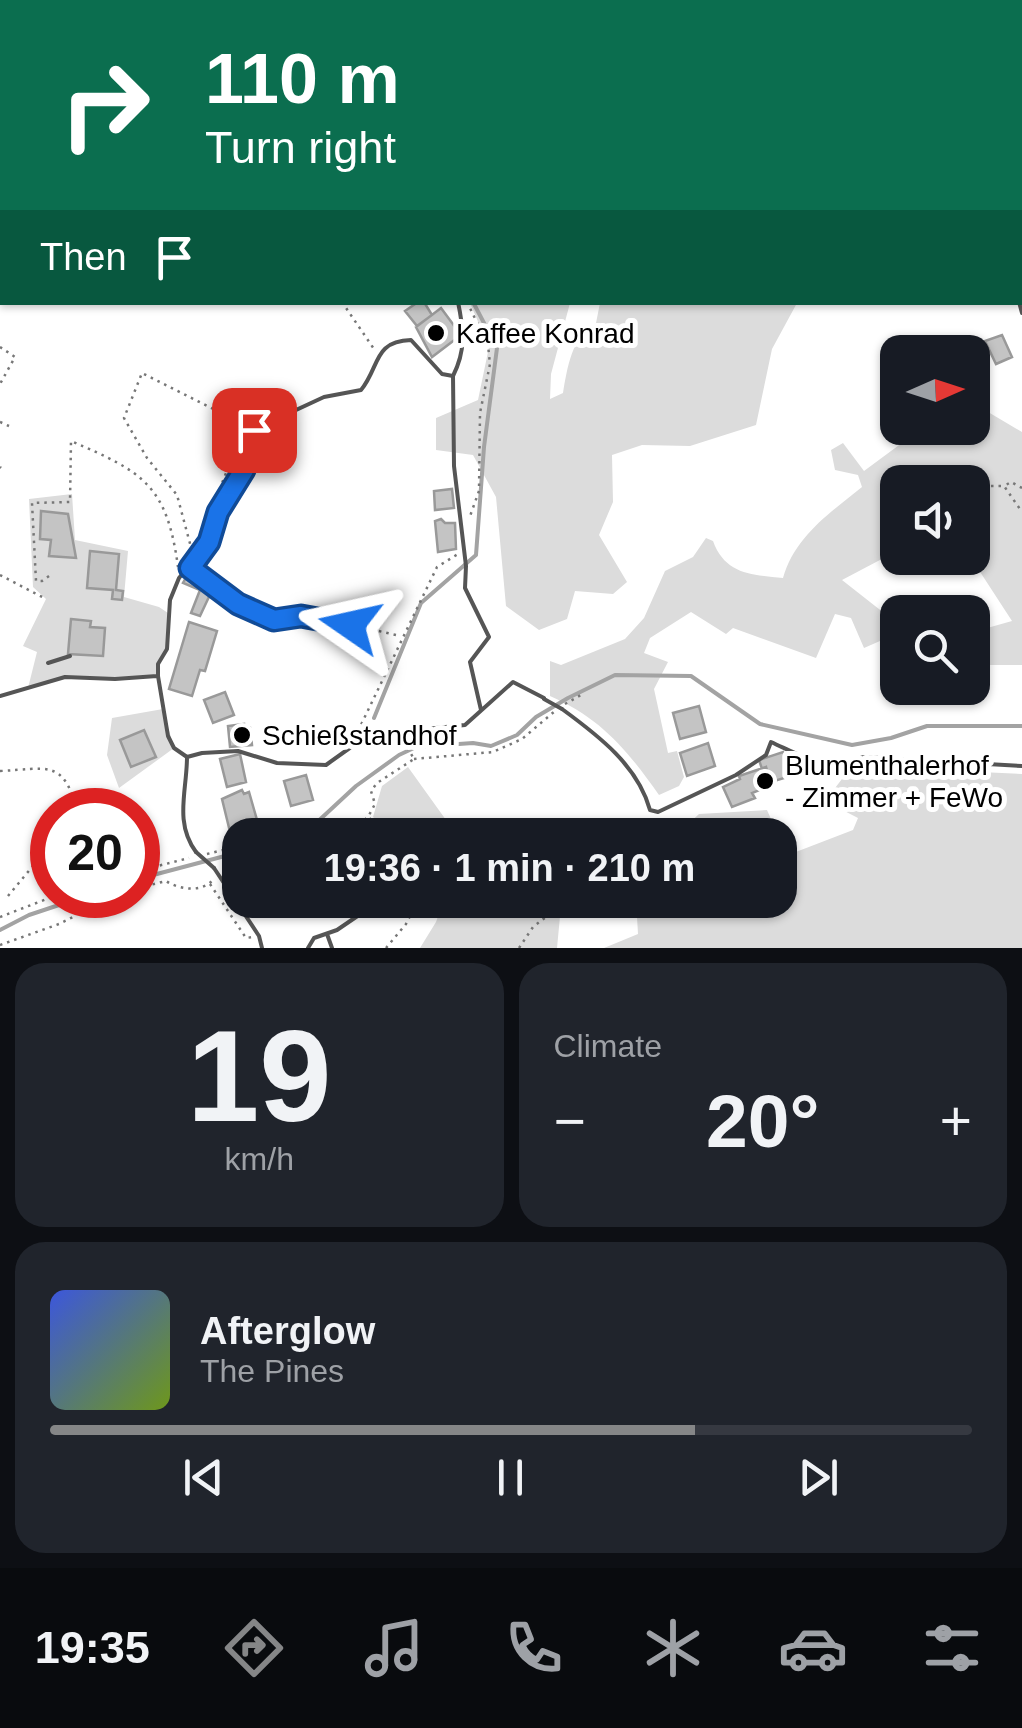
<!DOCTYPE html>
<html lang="en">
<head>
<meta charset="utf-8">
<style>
  :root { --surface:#171b24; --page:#20242c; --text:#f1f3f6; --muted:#9ea1a6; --line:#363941; --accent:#858687 }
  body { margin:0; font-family:Arial,sans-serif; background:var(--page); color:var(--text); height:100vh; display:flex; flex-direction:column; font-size:38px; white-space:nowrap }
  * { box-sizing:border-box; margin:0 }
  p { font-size:32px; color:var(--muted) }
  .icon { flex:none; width:55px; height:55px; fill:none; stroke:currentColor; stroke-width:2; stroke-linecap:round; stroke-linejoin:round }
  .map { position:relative; height:948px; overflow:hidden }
  .details { display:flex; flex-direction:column; gap:15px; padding:15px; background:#0d0f14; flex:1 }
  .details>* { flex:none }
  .top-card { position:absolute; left:0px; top:0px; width:1022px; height:305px; box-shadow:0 2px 8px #0004; background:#0b6e4f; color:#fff; overflow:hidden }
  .needle { width:65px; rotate:87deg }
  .buttons { position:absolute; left:880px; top:335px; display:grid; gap:20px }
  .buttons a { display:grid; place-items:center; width:110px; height:110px; border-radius:20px; background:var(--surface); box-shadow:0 2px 8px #0004; font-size:50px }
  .speed { position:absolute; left:30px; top:788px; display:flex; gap:20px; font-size:50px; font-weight:700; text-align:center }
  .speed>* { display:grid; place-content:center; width:130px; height:130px; border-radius:50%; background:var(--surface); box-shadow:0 2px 8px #0004; line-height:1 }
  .speed .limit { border:15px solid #d22; background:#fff; color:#111 }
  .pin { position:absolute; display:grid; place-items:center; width:85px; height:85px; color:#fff; margin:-42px; border-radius:20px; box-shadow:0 5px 15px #0006 }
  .me { position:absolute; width:110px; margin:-55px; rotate:281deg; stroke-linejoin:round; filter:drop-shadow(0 0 8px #0008) }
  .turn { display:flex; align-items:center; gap:35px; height:210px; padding:0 40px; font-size:45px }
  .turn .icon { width:130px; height:130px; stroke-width:2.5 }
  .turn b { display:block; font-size:70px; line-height:85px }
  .then { display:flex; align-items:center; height:95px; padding:0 40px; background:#0003; gap:20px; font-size:38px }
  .big { font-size:75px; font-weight:700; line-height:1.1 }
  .details .card { flex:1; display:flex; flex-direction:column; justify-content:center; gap:15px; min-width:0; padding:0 35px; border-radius:30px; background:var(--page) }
  .details .dial { align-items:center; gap:0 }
  .dial b { font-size:130px; line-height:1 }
  .song { display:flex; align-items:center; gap:30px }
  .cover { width:120px; height:120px; border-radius:15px; background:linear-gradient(135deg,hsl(230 70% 55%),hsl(80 70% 35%)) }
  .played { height:10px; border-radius:5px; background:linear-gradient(90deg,var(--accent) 70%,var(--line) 70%) }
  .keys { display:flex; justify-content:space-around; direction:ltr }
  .heat { display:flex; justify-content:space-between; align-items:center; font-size:55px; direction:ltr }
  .details .tiles { flex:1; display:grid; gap:15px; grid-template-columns:1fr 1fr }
  .card:last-child { grid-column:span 2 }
  .trip { position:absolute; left:222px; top:818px; width:575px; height:100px; border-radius:30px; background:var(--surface); box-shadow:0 2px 8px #0004; font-weight:700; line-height:100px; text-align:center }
  .menu { display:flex; height:160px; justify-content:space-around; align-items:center; background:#090b0e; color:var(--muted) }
  .menu .icon { width:70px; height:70px }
  .menu .current { color:var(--accent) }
  .menu b { font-size:45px; color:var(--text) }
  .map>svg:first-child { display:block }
  .green { fill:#dcdcdc }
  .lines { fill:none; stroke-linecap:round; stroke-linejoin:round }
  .stream { stroke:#a3a3a3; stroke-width:4 }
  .building { fill:#c4c4c4; stroke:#999; stroke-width:2.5 }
  .path { stroke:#777; stroke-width:2.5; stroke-dasharray:2.5 5; stroke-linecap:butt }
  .lane { stroke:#555; stroke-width:4 }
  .lane-bridge { stroke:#555; stroke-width:4 }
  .route-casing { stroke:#114b97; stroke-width:25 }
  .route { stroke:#1a73e8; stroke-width:18 }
  .poi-dot { fill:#000; stroke:#fff; stroke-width:4 }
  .labels { text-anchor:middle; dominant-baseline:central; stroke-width:10; stroke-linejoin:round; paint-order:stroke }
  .poi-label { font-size:28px; fill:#000; stroke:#fff; text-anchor:start }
</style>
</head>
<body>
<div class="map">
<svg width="1022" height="948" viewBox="0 0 1022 948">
  <rect width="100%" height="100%" fill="#fff"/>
  <path class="green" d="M358,0H1022V152L1020,2H352Z
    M470,303H570L551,374L550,399L563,393C567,369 572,335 596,323L600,303H797L772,349L756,425L690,446L642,445L612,455L613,502L599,535L627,582L613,594L575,591L567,619L539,630L506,606L496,497L473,455L436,450V418L478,400L489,347Z
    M978,406L1022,432V665H973V632L1012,621L973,561L967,558H972V482H898L897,551L842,580L884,613L880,641L864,648L851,618L835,614L816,658L733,628L726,634L691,612L650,638L644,653L668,662L654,689L668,753L677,751L684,777L679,786L659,795C628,751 601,718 550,696V661L561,665L625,639L644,618L665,571L693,557L706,538L713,541C725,574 751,575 783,578C795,536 830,513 862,487L858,475L835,470L831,450L843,443L864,471L914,434L928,428H972L973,409Z
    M72,494L75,540L128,551L124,597L159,607L168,613L167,649L158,664V676L115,679L65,677L28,688L37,652L23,646L46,599L33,587L29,499Z
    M163,709L174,748L119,788L107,755L112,718Z
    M852,766L1022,774V948H604L638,934L636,900H780V839L788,855L853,830L858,818L825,801Z
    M408,767L446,820L445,831L450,835H392L373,817L382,786Z
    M767,810L778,835H677L699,814Z
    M444,900H521L561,906L557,948H420L436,922Z"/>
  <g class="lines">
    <path class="stream" d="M311,0L312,2
      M374,718L421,603L476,555L484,447L497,348L473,302
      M297,835L314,825L356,786L399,755L416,747L473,743L491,746L517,735L536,717L568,698L615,675L691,676L760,724L852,745L891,738L927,726H1022
      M138,879L240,852
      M0,930L29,915L89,895"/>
  </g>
  <path class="building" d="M418,302H424L432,315L417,326L405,311Z
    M441,308L461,335L432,357L416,327Z
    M1002,335L1012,357L996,364L985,341Z
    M452,489L454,508L435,510L434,491Z
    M41,511L68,514L76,558L49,556L51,540L40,539Z
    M441,519L445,523H455L456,549L438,552L435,521Z
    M90,551L119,554L116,590L123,591L122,600L112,599L113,590L87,588Z
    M188,574L214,586L200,616L191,613L200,590L183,583Z
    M71,619L91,621L90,627L105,628L103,656L68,654Z
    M189,622L217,631L205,671L200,670L192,696L169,689Z
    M225,692L234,715L213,723L204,700Z
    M699,706L706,732L680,739L673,713Z
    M244,724V729L250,728L252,745L230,747L228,726Z
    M144,730L156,757L131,767L120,740Z
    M708,743L715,766L687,776L680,753Z
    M783,752L791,776L771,782L766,767L762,769L759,760Z
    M240,754L246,782L227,787L220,759Z
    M766,767L769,786L752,793L755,798L732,807L723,787L740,779L739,776Z
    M306,775L313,800L291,806L284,781Z
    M242,790L244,794L249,792L257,820L244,824L245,832L231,836L222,799Z"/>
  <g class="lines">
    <path class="path" d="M151,0L152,2
      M297,0L298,2
      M337,0L339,2
      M1020,138L1022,139
      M0,270L2,272
      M342,302L374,349
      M467,302L488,345L490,364L480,413L479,491L469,519
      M0,303L2,298
      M0,347L15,357L0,384
      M0,422L9,426
      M0,467L1,468
      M991,486H1003
      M1022,488L1011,482L1004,486L1022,512
      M192,551L177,495L147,458L124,418L142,373L245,425L213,506
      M0,575L46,599
      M49,576L42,581H36L32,503L70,502L71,441C143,472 167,485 178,567
      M357,626L396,635
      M565,704L581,695
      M358,731L437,567L458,554
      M414,759L493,752L522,739L555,711
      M0,771C47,769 63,758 77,810
      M332,835L366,818
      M388,835L368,817L375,804L371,791L377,783L414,759L406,745V737
      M639,835L648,819
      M207,854L239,846L240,848
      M223,865L240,859
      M138,871L189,858
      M210,884L246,938L253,937
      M138,888L166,881C180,890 202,893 214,879
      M8,896L52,843
      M0,917L57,895
      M0,945L59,924L75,916L80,907L113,895
      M386,948L406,924L418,900
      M519,948L533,927L568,900"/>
    <path class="lane" d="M917,0L918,2
      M1019,302L1022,313
      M453,376L454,466L466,566L465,588L489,637L470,662L481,710
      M189,568L218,586L238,604L274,620L301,616L351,625
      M48,663L70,656
      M0,696L65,677L115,679L157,676
      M562,709C599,736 638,766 650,810L658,812L736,775L766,755L771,742C808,759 822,770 864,757L1022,766
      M187,757L174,748L168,736L158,676V664L167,649L170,600L179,578L209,542L218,512L243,470L253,430L324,397L361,390C380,367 373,341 411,340L442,374L453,376C466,350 464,331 458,302
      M187,757L202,753L238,751L277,763L326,765L368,735L465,725L513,682L544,698
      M187,757C187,791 174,822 196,852
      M214,868L259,936L262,948
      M327,934L332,948
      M308,948L314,938L337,930L381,900"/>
    <path class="lane-bridge" d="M544,699L562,709
      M196,852L214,868"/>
  </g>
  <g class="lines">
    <g class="route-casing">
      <path id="route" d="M254,430L244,470L218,512L209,542L190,568L238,604L274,620L301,616L350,625"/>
    </g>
    <use href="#route" class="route"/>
  </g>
  <g class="poi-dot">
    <circle cx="436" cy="333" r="10"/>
    <circle cx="242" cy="735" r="10"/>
    <circle cx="765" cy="781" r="10"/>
  </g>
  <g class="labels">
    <g class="poi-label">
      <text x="456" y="333">Kaffee Konrad</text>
      <text x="262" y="735">Schießstandhof</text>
      <text x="785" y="765">Blumenthalerhof<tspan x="785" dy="32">- Zimmer + FeWo</tspan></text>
    </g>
  </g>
</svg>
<div class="buttons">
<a><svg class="needle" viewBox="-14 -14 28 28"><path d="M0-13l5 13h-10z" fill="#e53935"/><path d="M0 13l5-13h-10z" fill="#9ea1a6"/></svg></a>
<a><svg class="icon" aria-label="sound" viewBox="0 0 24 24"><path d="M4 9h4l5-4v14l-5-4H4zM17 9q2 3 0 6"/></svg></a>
<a><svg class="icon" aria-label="search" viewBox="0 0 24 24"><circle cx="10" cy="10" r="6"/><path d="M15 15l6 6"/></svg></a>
</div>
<div class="speed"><div class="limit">20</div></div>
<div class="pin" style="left:254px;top:430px;background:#d93025"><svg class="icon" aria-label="arrive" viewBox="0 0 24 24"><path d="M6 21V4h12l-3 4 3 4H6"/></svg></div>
<svg class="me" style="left:350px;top:625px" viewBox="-20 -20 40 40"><path d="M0-17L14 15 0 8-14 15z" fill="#1a73e8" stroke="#fff" stroke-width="4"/></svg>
<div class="trip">19:36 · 1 min · 210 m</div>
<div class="top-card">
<div class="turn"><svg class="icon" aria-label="right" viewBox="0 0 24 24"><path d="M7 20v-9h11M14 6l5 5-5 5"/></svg><div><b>110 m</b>Turn right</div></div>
<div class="then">Then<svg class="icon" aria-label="arrive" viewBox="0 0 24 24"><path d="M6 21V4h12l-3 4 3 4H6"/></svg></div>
</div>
</div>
<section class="details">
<div class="tiles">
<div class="card dial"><b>19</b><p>km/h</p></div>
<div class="card"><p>Climate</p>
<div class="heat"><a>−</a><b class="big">20°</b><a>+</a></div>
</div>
<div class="card">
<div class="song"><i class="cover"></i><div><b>Afterglow</b><p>The Pines</p></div></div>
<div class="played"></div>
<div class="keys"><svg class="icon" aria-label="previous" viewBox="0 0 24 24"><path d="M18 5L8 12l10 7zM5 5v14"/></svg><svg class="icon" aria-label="pause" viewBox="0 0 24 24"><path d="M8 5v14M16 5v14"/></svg><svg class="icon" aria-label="next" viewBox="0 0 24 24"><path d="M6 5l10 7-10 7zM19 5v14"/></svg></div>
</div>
</div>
</section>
<nav class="menu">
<b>19:35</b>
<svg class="icon current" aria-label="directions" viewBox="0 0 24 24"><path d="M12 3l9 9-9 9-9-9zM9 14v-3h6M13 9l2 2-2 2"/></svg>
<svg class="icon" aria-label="music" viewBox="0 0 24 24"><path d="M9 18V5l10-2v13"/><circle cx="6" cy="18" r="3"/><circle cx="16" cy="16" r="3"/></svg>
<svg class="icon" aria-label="phone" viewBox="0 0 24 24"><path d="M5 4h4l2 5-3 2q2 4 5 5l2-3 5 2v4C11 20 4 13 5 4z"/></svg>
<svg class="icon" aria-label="climate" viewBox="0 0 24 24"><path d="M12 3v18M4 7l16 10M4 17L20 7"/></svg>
<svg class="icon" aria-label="car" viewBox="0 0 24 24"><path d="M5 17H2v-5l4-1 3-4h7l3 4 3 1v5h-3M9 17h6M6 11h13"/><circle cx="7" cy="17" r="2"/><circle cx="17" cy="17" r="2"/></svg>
<svg class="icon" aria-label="filters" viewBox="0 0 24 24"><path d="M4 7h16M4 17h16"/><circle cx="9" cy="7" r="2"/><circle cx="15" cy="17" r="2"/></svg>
</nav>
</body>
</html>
